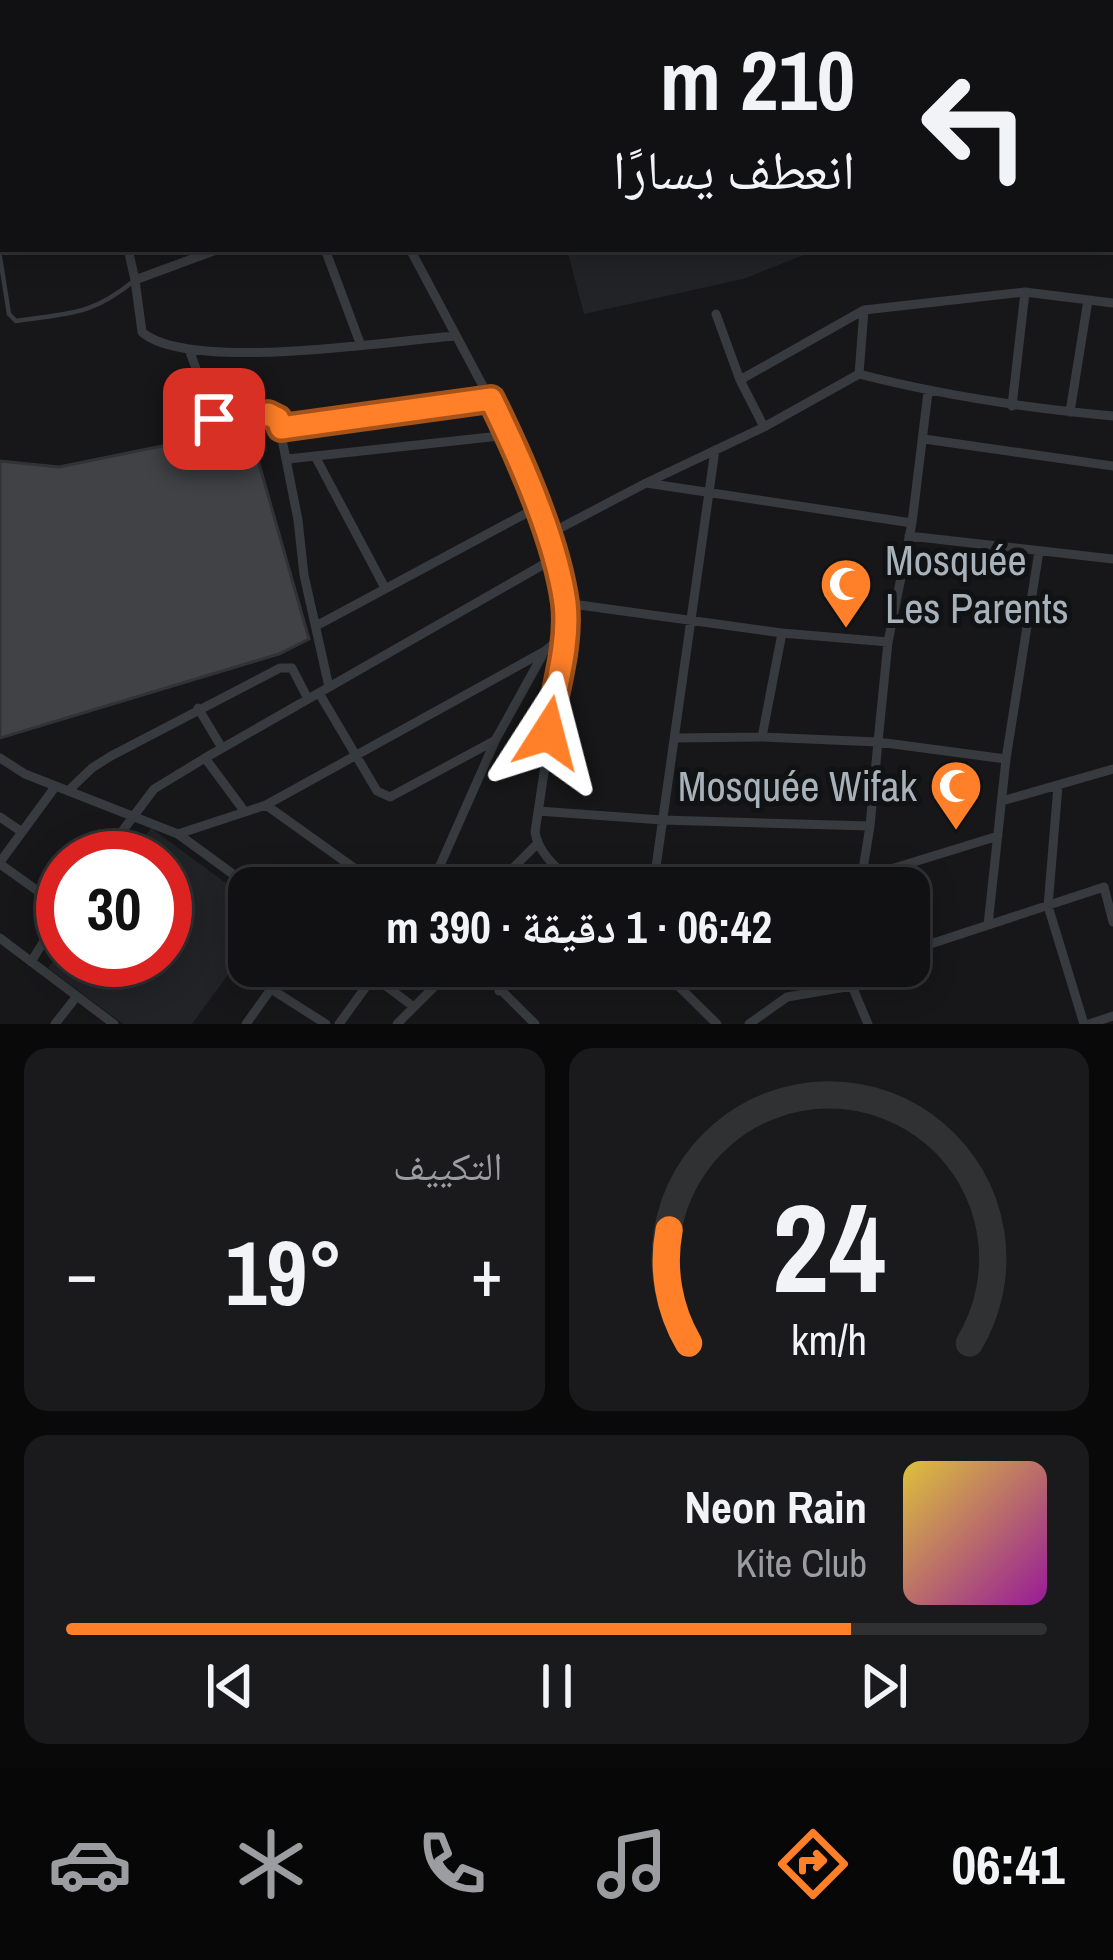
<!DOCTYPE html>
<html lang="ar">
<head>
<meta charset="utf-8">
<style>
  :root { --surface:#111113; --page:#1a1a1c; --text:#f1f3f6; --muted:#9c9da0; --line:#303133; --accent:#ff8028 }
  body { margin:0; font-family:"Archivo Narrow","Noto Naskh Arabic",sans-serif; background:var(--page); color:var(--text); direction:rtl; height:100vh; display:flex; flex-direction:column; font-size:45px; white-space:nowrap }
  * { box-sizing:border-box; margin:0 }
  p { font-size:39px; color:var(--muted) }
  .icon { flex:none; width:66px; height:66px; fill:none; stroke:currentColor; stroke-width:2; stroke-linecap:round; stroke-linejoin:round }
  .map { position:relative; height:1024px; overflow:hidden; direction:ltr }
  .details { display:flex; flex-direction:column; gap:24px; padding:24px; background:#09090a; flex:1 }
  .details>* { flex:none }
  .hud { position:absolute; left:0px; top:0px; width:1113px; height:252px; box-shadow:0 6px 30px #0003,0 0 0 3px var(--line); direction:rtl; background:#111113; color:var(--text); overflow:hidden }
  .speed { position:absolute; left:36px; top:831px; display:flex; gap:24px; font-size:60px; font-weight:700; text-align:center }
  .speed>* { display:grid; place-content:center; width:156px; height:156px; border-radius:50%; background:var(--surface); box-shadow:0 6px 30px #0003,0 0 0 3px var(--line); line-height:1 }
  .speed .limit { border:18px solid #d22; background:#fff; color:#111 }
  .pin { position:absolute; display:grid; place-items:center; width:102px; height:102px; color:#fff; margin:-51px; border-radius:24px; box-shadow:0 6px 18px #0006 }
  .me { position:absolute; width:132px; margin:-66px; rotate:9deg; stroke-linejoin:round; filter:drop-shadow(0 0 9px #0008) }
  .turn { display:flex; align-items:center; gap:42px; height:252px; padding:0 60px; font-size:54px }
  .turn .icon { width:156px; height:156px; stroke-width:2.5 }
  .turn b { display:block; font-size:84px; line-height:102px }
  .big { font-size:90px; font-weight:700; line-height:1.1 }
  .details .tile { flex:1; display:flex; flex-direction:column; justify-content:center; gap:18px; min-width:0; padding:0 42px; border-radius:24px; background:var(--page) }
  .details .dial { align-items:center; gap:0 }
  .dial svg { height:312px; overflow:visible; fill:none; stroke:var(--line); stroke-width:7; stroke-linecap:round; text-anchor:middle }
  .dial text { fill:var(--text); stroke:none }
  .song { display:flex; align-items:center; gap:36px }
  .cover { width:144px; height:144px; border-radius:18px; background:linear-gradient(135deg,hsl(50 70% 55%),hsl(300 70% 35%)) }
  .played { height:12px; border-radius:6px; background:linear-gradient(90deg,var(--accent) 80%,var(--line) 80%) }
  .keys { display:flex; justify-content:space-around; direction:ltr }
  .heat { display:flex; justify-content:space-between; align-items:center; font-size:66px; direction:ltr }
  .details .tiles { flex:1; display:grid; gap:24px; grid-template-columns:1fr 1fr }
  .tile:last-child { grid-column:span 2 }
  .trip { position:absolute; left:228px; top:867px; width:702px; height:120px; border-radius:24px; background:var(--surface); box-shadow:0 6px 30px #0003,0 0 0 3px var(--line); font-weight:700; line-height:120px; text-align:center; direction:rtl }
  .dock { display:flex; height:192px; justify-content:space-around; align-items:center; background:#070708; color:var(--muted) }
  .dock .icon { width:84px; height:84px }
  .dock .on { color:var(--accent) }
  .dock b { font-size:54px; color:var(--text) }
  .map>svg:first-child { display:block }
  .built { fill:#222326 }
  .building { fill:#404246; stroke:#303235; stroke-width:3 }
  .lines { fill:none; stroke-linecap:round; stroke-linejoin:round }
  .service { stroke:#373a3e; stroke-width:4.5 }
  .minor { stroke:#373a3e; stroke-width:9 }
  .secondary { stroke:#454a4e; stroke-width:12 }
  .primary { stroke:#53585d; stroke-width:14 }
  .route-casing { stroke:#a6531a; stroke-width:30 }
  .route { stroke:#ff8028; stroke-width:21 }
  .labels { text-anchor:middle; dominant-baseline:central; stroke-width:10; stroke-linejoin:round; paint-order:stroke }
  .poi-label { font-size:42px; fill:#a8b2ba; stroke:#111214; text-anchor:start }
</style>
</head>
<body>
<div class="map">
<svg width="1113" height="1024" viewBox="0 0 1113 1024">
  <rect width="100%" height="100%" fill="#171719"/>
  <path class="built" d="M750,0H995L996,3H743Z
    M567,249H819L743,279L584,314Z
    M151,828L249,900V946L192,1024H123L48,968L63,947V960H165V858H129Z"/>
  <path class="building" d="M201,438L252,439L309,639L279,654L0,738V461L59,467Z"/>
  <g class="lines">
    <path class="service" d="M748,0L749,3
      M0,257L9,314L16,321C70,313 91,316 135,280"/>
    <path class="minor" d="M43,0L45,3
      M163,3L171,0
      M370,3L373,0
      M0,54L3,61
      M0,176L3,175
      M0,195L3,202
      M128,249L135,280L219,249
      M325,249L360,343
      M410,249L509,435L547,535L565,603V634L535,832C539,856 561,871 578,888
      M135,280L142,332C189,373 389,341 455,336
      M716,314L740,380L764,427
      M190,352L214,419L226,424L268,414L278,419L298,520L304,575L329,687
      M859,374C944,396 1027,408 1113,416
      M740,380L864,310
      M1012,406L1025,292L1113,303
      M1070,412L1088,300
      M281,427L491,399
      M924,439L1113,466
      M315,456L384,586
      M288,459L509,435
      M646,483L764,427L859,374L864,310L1025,292
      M547,535L646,483L912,523
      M909,536L1113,559
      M565,603L782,633L888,642L912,523L928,392
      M316,626L536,508
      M319,693L377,791L390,797L494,741
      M198,708L222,748
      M762,737L782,633
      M675,738L762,737L878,742L888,642
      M0,758L25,774L178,834L252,888
      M1058,786L1048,906L1084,1024
      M68,791L92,768L111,756L280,668H292L308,699
      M1002,801L1113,769
      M266,805L545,651L563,636
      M538,811L662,820L870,826L878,742L1006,759L1039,551
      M0,817L22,832
      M178,834L245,812
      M102,858L154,789L205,758
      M0,862L55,787
      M0,864L63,909
      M862,878L998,836
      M382,888L266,805L245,812L205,758L553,559
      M430,888L496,739L542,656
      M493,888L537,844
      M653,888L715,450
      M860,888L870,826
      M988,925L1006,759
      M0,938L114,1024
      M909,951L1104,887L1113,922
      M31,962L63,910
      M359,966L414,1007
      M477,966L535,1024
      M658,966L717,1024
      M818,966L850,971L864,966
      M851,966L852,986L868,1024
      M499,991L521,966
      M55,1024L77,996
      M246,1024L271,989L326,1024
      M339,1024L381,966
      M397,1024L455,966
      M749,1024L787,997L852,986
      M1089,1024L1113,1016"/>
    <path class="secondary" d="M303,0L305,3"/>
    <path class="primary" d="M560,3L567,0
      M595,3L602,0
      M0,230L3,229
      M0,243L3,242"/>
  </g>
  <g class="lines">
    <g class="route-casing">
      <path id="route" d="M214,419L226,424L268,414L278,419L281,428L491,399C520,458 556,538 565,603C570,645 554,692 548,733"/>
    </g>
    <use href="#route" class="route"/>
  </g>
  <defs>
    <g id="mosque-pin" transform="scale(2.7)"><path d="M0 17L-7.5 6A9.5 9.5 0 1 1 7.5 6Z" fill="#ff8028" stroke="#111214"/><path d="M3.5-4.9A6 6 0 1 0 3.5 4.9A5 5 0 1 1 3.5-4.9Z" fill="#fff"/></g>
  </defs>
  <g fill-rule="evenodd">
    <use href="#mosque-pin" x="846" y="584"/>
    <use href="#mosque-pin" x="956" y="786"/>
  </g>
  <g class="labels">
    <g class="poi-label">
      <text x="885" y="560">Mosquée<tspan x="885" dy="48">Les Parents</tspan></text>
      <text x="917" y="786" text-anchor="end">Mosquée Wifak</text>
    </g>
  </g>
</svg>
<div class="speed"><div class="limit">30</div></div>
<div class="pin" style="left:214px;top:419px;background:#d93025"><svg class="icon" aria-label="arrive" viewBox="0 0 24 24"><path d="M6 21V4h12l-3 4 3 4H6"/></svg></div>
<svg class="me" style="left:548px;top:733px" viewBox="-20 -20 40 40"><path d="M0-17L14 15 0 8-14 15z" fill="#ff8028" stroke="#fff" stroke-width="4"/></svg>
<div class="trip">06:42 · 1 دقيقة · 390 m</div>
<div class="hud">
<div class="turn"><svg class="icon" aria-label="left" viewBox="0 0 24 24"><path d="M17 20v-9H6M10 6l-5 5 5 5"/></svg><div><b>210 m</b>انعطف يسارًا</div></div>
</div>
</div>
<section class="details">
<div class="tiles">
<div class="tile dial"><svg viewBox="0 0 100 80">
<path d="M14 69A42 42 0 1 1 86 69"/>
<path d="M14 69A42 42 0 0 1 9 40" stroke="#ff8028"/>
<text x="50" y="56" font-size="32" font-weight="700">24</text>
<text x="50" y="72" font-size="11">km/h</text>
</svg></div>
<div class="tile"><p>التكييف</p>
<div class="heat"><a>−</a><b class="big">19°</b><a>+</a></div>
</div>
<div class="tile">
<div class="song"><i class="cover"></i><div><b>Neon Rain</b><p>Kite Club</p></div></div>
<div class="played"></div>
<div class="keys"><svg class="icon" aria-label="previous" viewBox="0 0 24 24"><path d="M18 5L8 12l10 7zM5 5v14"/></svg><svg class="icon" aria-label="pause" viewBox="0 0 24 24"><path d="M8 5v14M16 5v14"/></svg><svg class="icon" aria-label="next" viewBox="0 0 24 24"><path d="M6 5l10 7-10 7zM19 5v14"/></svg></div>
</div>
</div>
</section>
<nav class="dock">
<b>06:41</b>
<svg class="icon on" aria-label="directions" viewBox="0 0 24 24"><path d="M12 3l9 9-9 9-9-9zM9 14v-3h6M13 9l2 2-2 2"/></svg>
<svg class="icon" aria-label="music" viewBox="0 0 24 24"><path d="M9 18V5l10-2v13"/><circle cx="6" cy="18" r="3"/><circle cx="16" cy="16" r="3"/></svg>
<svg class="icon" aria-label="phone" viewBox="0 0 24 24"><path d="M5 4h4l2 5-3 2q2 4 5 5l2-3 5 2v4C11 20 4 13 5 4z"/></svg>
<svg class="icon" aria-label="climate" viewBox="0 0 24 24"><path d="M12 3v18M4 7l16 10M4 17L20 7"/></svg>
<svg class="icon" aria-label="car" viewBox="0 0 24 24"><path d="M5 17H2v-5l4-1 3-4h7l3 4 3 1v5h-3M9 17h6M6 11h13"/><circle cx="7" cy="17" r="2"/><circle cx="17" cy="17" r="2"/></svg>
</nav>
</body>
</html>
